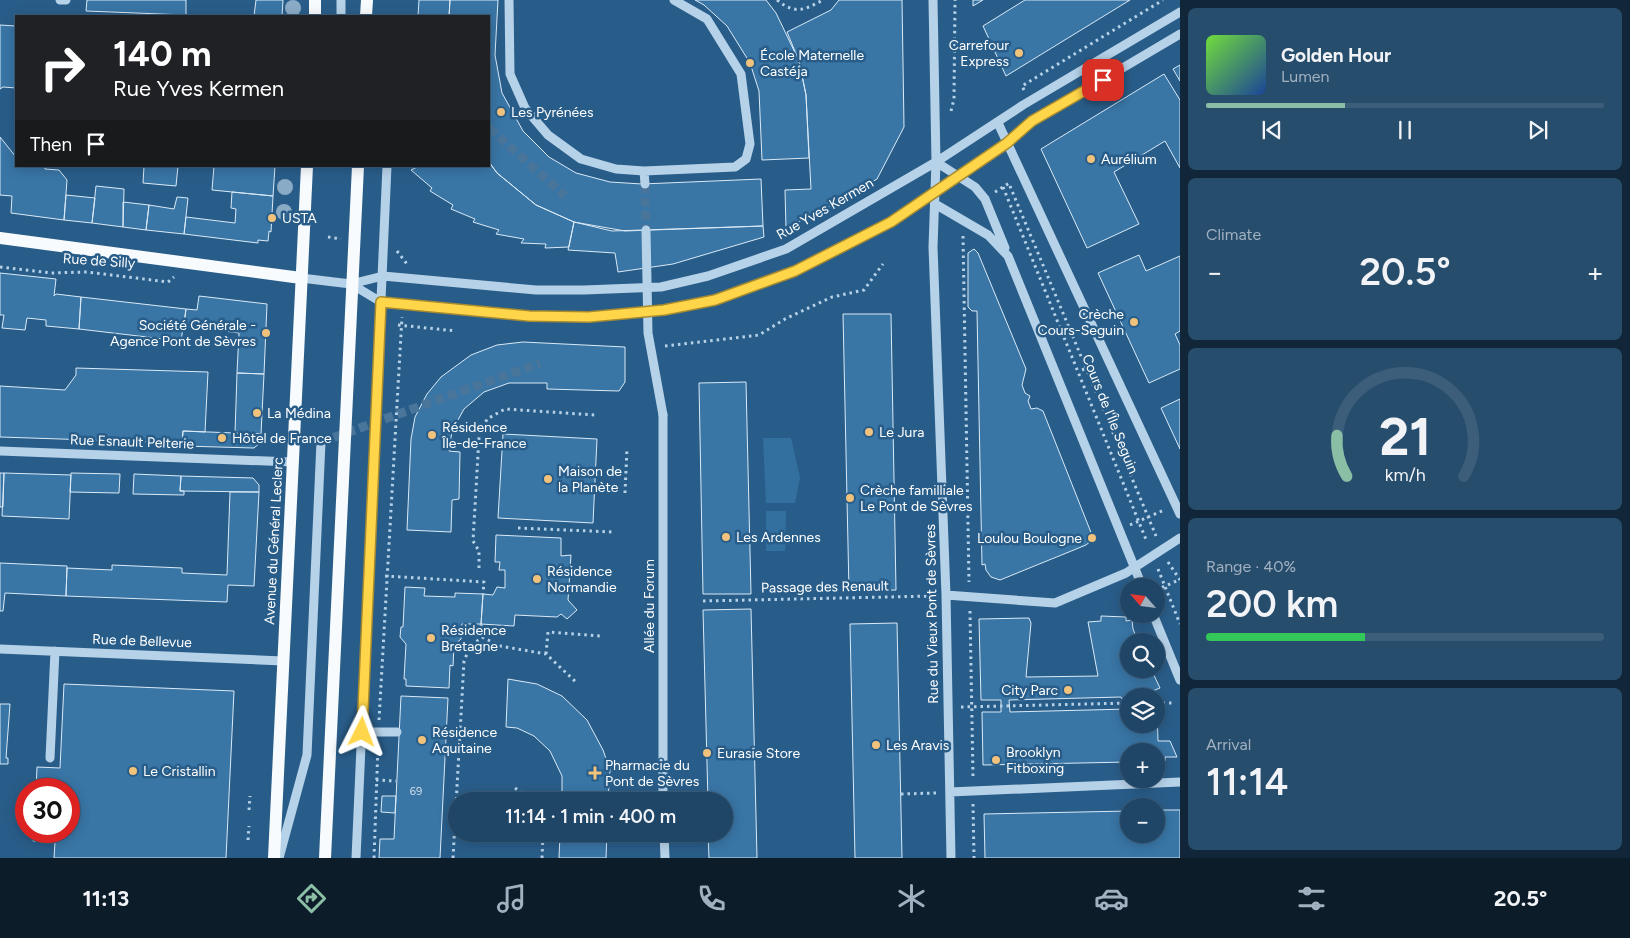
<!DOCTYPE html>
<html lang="en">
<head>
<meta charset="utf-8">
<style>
  :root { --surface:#1f4667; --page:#274d6d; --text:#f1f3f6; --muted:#a1b1c0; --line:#3c5e7b; --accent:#8abfa5 }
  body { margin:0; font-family:Figtree,sans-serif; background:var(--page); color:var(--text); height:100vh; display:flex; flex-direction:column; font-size:19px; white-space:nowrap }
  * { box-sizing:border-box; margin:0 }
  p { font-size:16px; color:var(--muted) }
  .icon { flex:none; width:28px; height:28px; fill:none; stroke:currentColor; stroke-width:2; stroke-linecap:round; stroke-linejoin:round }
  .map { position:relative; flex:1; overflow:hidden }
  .side { display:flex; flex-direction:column; gap:8px; padding:8px; background:#112639; width:450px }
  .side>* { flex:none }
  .guide { position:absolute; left:15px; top:15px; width:475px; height:152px; border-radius:0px; box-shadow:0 2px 12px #0003,0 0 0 1px var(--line); background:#202124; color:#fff; overflow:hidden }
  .needle { width:32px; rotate:298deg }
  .tools { position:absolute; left:1120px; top:578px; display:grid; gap:10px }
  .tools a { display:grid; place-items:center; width:45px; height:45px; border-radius:50%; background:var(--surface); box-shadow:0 2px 12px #0003,0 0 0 1px var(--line); font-size:25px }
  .speed { position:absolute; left:15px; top:778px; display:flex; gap:10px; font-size:25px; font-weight:700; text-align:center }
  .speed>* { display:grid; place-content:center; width:65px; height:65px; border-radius:50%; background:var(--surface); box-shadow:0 2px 12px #0003,0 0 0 1px var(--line); line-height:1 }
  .speed .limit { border:8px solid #d22; background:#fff; color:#111 }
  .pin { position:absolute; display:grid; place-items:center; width:42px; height:42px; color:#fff; margin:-21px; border-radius:10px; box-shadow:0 2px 8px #0006 }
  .me { position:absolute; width:55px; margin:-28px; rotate:3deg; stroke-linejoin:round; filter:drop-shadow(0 0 4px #0008) }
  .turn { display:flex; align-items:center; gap:18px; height:105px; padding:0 15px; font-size:22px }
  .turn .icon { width:65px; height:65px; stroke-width:2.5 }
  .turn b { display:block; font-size:35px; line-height:42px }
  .then { display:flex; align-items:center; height:48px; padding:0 15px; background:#0003; gap:10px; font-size:19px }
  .big { font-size:38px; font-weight:600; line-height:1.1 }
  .side .tile { flex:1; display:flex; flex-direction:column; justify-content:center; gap:8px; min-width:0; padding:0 18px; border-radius:8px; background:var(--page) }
  .side .dial { align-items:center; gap:0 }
  .dial svg { height:130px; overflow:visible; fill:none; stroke:var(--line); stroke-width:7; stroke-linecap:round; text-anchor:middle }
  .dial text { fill:var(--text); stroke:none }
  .song { display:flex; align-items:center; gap:15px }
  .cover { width:60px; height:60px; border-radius:8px; background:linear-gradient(135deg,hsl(100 70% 55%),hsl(220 70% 35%)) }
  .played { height:5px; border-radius:2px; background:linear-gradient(90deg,var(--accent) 35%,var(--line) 35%) }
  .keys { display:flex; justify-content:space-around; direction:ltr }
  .heat { display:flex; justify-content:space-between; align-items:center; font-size:28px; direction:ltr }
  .charge { height:8px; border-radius:4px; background:linear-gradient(90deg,#34c759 40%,var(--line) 0) }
  .trip { position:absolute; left:448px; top:792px; width:285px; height:50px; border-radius:25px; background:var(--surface); box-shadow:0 2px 12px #0003,0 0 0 1px var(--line); font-weight:600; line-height:50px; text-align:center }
  .tab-bar { display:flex; height:80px; justify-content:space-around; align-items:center; background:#0c1c29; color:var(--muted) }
  .tab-bar .icon { width:35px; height:35px }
  .tab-bar .on { color:var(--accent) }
  .tab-bar b { font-size:22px; color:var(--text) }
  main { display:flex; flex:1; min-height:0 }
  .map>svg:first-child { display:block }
  .green { fill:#3370a0 }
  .building { fill:#3975a5; stroke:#daeaf7; fill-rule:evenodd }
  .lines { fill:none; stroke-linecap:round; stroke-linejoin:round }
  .minor-tunnel { stroke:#49759b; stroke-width:9; stroke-dasharray:9 4.5; stroke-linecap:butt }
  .path { stroke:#b6d2e9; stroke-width:3; stroke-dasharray:2.5 4; stroke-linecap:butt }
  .minor { stroke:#b6d2e9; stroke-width:9 }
  .major { stroke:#f8fbfe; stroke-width:12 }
  .minor-bridge { stroke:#b6d2e9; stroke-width:9 }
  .tree { fill:#8aabc6 }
  .route-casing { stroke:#a68a30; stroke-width:12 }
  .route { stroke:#ffd54a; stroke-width:9 }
  .poi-dot { fill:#f0c27c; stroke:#295d89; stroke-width:2 }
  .labels { text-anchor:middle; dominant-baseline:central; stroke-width:5; stroke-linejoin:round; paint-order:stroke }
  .number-label { font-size:11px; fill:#cedce8 }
  .poi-label { font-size:14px; fill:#fff; stroke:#295d89; text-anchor:start }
  .street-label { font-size:14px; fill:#fff; stroke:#295d89 }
</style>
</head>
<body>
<main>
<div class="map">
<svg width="1180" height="858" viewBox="0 0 1180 858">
  <rect width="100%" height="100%" fill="#295d89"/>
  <path class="green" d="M763,438H791L800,478L795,503H766Z
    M766,511H786L785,551H766Z"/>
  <path class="building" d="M87,0H186V15L86,11Z
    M256,0H283L282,16H254Z
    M419,0H450L449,16H418Z
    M450,0H498L495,55L502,93L523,131L549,157L576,173L610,182L642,184L761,179L763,226L612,231L574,222L536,205L497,173L489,162V16H449Z
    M695,0H766L776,13L799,61L806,95L809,158L762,160L759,91L750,63L727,26L704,5Z
    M839,0H902L904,127L877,179L842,200L786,228L785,190L811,189L806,95L799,61L787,32L831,10Z
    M973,0H983L973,6Z
    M1025,0H1130L1006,76L983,26Z
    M0,25L16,26V88L3,87L0,89Z
    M1180,65V81L1173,69Z
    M1164,74L1180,100V168L1165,141L1114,172L1139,224L1087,248L1041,149Z
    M0,137L16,157V166H45V169L59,170L67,180L64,220L11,213L12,196L0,195Z
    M489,162L497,173L536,205L574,222L569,247L545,248L546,244L521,243L524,239L496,234L499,230L473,222L475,219L451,209L453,205L430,191L432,188L411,170L419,166H489Z
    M144,166H178L176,186L143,183Z
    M214,166H275L273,196L212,190Z
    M96,186L124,189L123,227L92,223Z
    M232,192L273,196L271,232L269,231L268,241L258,240V243L184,234L186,217L235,223L236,209L231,208Z
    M66,195L95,198L92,223L64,220Z
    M177,197L188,198L184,234L146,230L149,205L174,209Z
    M123,202L149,205L146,230L123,227Z
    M574,222L625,231L763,226L764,237L673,264L618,272L615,253L568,250Z
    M974,249L978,253L1026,369L1022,385L1025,393L1030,396L1028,401L1031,409L1037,408L1043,411L1092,535V540L1086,545L1000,580L991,577L986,570L985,564L982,565L977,311H972L968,307V253Z
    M1139,255L1146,271L1180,256V331L1175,334L1180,345V369L1149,383L1098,273Z
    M0,273L56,279L54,296L56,294L81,297L79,329L46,326V320L27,318L25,330L2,328L4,315H0Z
    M199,296L267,304L264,374L237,373L239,333L224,331L225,325L208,323V329L184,327L186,309L197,310Z
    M81,297L186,309L181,341L79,329Z
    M843,314H891L896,590L849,591Z
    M523,342L625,347V382L619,391L547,389V383H509L484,392L464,409L452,431L449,451L460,452L459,499L452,500L451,532L407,530L411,439L415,417L427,394L441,377L471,355L497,345Z
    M76,368L208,372L205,432L183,431L182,443L0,437V386L65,390L76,375Z
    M237,373L264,374L261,434L235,433Z
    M746,382L751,594H703L699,383Z
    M1180,399V449L1161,408Z
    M183,431L261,434V442L254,448L182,446Z
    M503,434L597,439L593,523L498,518Z
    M0,473H4L3,507H0Z
    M4,473L71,475L69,519L2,516Z
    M71,473L120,474L119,493L70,492Z
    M134,474L181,476L180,491H184V495L133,494Z
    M181,476L253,478L259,485V492L180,491Z
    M230,492H259L254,586L228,585L227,602L66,596L67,568L112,570V565L182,568V573L227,575Z
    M496,535L561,538V556L571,555L568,600L577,610L567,619L561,614L557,617L515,615L514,626L481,624L483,594L493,595L497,587L505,588V570H499L500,562H495Z
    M0,563L67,566L66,596L5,593L3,611H0Z
    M405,587L425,588L424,596L455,597V593L483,594L481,624H462L461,639L454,645L453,666L450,665L449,688L406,686V679H404L406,644L400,637L401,627H403Z
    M751,609L757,858H709L708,834H724V801H708L703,610Z
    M1101,616L1126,617V621L1132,620L1133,629L1138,641H1129V669H1151L1160,688L1150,692L1152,696H1129V724H1156L1157,708L1158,741H1170L1177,757H1165V761H1156V751H1129V762L983,765L982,712H1001V700H981L979,619L1029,618L1031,623L1026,677L1098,676L1088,622L1101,621ZM1121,697L1128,709L1010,712L1009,700Z
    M897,623L902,858H855L850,624Z
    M508,679L537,684L562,696L587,720L603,750L610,770L608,801H562V776L550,751L534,736L517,728L506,727Z
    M64,684L234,691L226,858H54L55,842L33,841L34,831H69V789H36L37,767L60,768Z
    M401,696L448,698L440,858H379L380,839H394Z
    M0,704H10L6,758H8V764H0Z
    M382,796H396L395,813L381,812Z
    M1156,810H1180V858H985L984,814L1129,811V834H1156Z
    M560,834H607L606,858H559Z"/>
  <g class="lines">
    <path class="minor-tunnel" d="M489,128L565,196
      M645,184L646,230
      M321,442L540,363"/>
    <path class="path" d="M777,0C796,15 804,10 823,0
      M1024,90L1022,86L1163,0
      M951,111L954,99L955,0
      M1010,186L1156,536
      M1003,187L1147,542
      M995,192L1011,182
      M963,236L969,582
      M328,237L341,239
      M397,251L407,264
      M0,267L51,273L87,272L168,282L174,277
      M398,325L456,331
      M665,346L759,335L785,319L832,297L864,290L883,264
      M1082,370L1095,365
      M625,493L627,448
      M1130,525L1164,510
      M518,528L613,532
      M1168,562L1180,580
      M479,568V551L473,541L479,437L487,419L505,409L595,415
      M1158,569L1180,624
      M385,576L484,582L483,594
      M1156,590L1179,580
      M703,601L933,596
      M970,611L973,777
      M481,624L482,637
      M482,637L500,646L546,654L577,683
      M546,654L548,632L600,636
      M1156,703H1172
      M961,707L1129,703
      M379,720L402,317
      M376,780L396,781
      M515,788L533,801
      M609,794L651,797
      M901,794L936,793
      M677,798L708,800
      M973,804L974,858
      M249,810L250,796
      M248,840L249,826
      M374,858L378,746
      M453,858L464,661L470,647L482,637
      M542,858L543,834"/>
    <path class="minor" d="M60,0H66
      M509,0L510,74L525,108L548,135L581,159L616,169L644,171L735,167L746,159L750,144L741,74L707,19L674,0
      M933,0L936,162L933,247L946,595L951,858
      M341,16V0
      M998,123L1180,514
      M936,162L975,187L985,199L1005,248
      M644,171L645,184
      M935,204L988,235L1008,256L1142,586
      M301,278L351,284L383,276L536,290H584L661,287L708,276L786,249L936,162L1023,105L1180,12
      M351,284L381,302L529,316L589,317L664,310L715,300L795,271L891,222L1007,143L1033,121L1180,34
      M663,415V801
      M0,451L292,462
      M946,595L1055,603L1126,573L1180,538
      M1153,614L1180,680
      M0,649L283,661
      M362,732H397
      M50,758L55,651
      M950,792L1180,782
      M664,834L665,858
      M279,858L307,755L321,442
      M356,858L387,166"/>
    <path class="major" d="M315,16V0
      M366,16L367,0
      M0,238L301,278
      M274,858L307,166
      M325,858L358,166"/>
    <path class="minor-bridge" d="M646,230L648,333L663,415"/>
  </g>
  <g class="tree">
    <circle cx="293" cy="8" r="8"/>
    <circle cx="285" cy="187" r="8"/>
    <circle cx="284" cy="212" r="8"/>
  </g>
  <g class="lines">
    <g class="route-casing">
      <path id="route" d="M362,732L381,302L529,316L589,317L664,310L715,300L795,271L891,222L1007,143L1032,121L1103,80"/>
    </g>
    <use href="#route" class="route"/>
  </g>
  <g class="poi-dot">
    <circle cx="1019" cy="53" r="5"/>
    <circle cx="750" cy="63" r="5"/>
    <circle cx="501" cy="112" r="5"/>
    <circle cx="1091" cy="159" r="5"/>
    <circle cx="272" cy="218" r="5"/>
    <circle cx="1134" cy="322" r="5"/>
    <circle cx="266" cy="333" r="5"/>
    <circle cx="257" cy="413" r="5"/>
    <circle cx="869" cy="432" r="5"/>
    <circle cx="432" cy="435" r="5"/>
    <circle cx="222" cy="438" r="5"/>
    <circle cx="548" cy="479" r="5"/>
    <circle cx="850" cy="498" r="5"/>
    <circle cx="726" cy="537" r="5"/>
    <circle cx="1092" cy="538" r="5"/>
    <circle cx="537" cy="579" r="5"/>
    <circle cx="431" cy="638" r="5"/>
    <circle cx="1068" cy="690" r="5"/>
    <circle cx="422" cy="740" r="5"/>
    <circle cx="876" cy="745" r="5"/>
    <circle cx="707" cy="753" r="5"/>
    <circle cx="996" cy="760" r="5"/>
    <circle cx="133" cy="771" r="5"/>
    <path d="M592.5 765.5h5v5h5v5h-5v5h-5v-5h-5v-5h5z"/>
  </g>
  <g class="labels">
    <g class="number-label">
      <text x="416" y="791">69</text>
    </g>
    <g class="poi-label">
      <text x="1009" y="45" text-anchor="end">Carrefour<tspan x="1009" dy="16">Express</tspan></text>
      <text x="760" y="55">École Maternelle<tspan x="760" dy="16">Castéja</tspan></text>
      <text x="511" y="112">Les Pyrénées</text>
      <text x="1101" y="159">Aurélium</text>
      <text x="282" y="218">USTA</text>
      <text x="1124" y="314" text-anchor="end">Crèche<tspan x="1124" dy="16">Cours-Seguin</tspan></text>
      <text x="256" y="325" text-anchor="end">Société Générale -<tspan x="256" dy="16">Agence Pont de Sèvres</tspan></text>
      <text x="267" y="413">La Médina</text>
      <text x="442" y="427">Résidence<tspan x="442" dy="16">Île-de-France</tspan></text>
      <text x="879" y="432">Le Jura</text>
      <text x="232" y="438">Hôtel de France</text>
      <text x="558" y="471">Maison de<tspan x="558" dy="16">la Planète</tspan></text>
      <text x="860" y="490">Crèche familliale<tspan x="860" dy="16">Le Pont de Sèvres</tspan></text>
      <text x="736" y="537">Les Ardennes</text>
      <text x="1082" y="538" text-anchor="end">Loulou Boulogne</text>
      <text x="547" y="571">Résidence<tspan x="547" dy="16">Normandie</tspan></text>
      <text x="441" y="630">Résidence<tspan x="441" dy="16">Bretagne</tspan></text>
      <text x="1058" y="690" text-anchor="end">City Parc</text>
      <text x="432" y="732">Résidence<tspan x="432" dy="16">Aquitaine</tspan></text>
      <text x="886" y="745">Les Aravis</text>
      <text x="1006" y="752">Brooklyn<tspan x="1006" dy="16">Fitboxing</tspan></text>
      <text x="717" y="753">Eurasie Store</text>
      <text x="605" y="765">Pharmacie du<tspan x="605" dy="16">Pont de Sèvres</tspan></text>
      <text x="143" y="771">Le Cristallin</text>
    </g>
    <g class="street-label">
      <text transform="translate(825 209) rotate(-30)">Rue Yves Kermen</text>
      <text transform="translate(99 261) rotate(4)">Rue de Silly</text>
      <text transform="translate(1110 414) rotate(68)">Cours de l'Île Seguin</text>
      <text transform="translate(132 442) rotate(2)">Rue Esnault Pelterie</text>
      <text transform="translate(274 541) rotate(-87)">Avenue du Général Leclerc</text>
      <text transform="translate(825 587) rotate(-1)">Passage des Renault</text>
      <text transform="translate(649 606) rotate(-90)">Allée du Forum</text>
      <text transform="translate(932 614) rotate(-91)">Rue du Vieux Pont de Sèvres</text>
      <text transform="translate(142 641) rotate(2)">Rue de Bellevue</text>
    </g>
  </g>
</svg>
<div class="tools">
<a><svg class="needle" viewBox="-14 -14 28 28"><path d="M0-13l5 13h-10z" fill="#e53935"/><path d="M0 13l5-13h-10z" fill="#a1b1c0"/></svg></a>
<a><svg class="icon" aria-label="search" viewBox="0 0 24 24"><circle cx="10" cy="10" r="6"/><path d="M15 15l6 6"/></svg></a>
<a><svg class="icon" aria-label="layers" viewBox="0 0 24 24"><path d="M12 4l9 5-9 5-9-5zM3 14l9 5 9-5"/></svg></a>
<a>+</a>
<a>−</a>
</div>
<div class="speed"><div class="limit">30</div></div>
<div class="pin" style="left:1103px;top:80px;background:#d93025"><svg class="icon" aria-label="arrive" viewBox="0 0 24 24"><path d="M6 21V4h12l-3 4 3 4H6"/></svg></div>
<svg class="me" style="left:362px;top:732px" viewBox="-20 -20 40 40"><path d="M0-17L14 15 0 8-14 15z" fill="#ffd54a" stroke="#fff" stroke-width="4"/></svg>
<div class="trip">11:14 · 1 min · 400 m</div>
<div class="guide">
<div class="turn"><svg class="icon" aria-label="right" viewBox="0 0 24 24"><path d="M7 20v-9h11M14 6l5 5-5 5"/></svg><div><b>140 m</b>Rue Yves Kermen</div></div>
<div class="then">Then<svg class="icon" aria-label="arrive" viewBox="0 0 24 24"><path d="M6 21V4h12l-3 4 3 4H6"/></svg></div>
</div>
</div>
<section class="side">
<div class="tile">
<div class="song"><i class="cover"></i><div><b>Golden Hour</b><p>Lumen</p></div></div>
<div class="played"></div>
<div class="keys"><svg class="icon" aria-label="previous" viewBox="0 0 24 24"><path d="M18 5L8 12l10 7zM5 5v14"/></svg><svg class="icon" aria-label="pause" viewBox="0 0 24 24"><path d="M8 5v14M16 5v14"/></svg><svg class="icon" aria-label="next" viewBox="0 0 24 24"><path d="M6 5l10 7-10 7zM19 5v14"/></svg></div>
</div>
<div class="tile"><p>Climate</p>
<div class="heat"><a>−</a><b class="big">20.5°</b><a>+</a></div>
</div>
<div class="tile dial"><svg viewBox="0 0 100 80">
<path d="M14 69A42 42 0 1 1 86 69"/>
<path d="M14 69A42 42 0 0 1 8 44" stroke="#8abfa5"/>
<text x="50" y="56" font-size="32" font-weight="700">21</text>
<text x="50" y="72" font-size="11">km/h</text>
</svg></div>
<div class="tile"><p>Range · 40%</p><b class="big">200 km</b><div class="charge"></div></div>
<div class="tile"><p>Arrival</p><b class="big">11:14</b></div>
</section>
</main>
<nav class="tab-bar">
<b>11:13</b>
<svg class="icon on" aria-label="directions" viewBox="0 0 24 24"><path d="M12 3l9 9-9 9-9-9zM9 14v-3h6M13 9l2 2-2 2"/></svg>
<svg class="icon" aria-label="music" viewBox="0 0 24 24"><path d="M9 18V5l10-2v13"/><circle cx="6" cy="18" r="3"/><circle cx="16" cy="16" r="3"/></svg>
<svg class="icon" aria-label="phone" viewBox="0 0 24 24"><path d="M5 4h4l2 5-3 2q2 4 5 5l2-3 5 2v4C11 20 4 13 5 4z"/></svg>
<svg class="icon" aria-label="climate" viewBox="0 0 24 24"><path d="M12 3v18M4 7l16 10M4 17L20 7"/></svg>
<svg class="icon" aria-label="car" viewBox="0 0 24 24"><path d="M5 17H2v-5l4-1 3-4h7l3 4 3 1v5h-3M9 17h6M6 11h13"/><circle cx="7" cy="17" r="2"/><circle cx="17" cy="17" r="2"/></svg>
<svg class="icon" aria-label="filters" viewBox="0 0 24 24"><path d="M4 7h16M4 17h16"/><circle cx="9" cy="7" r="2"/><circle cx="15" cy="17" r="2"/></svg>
<b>20.5°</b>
</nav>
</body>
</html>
